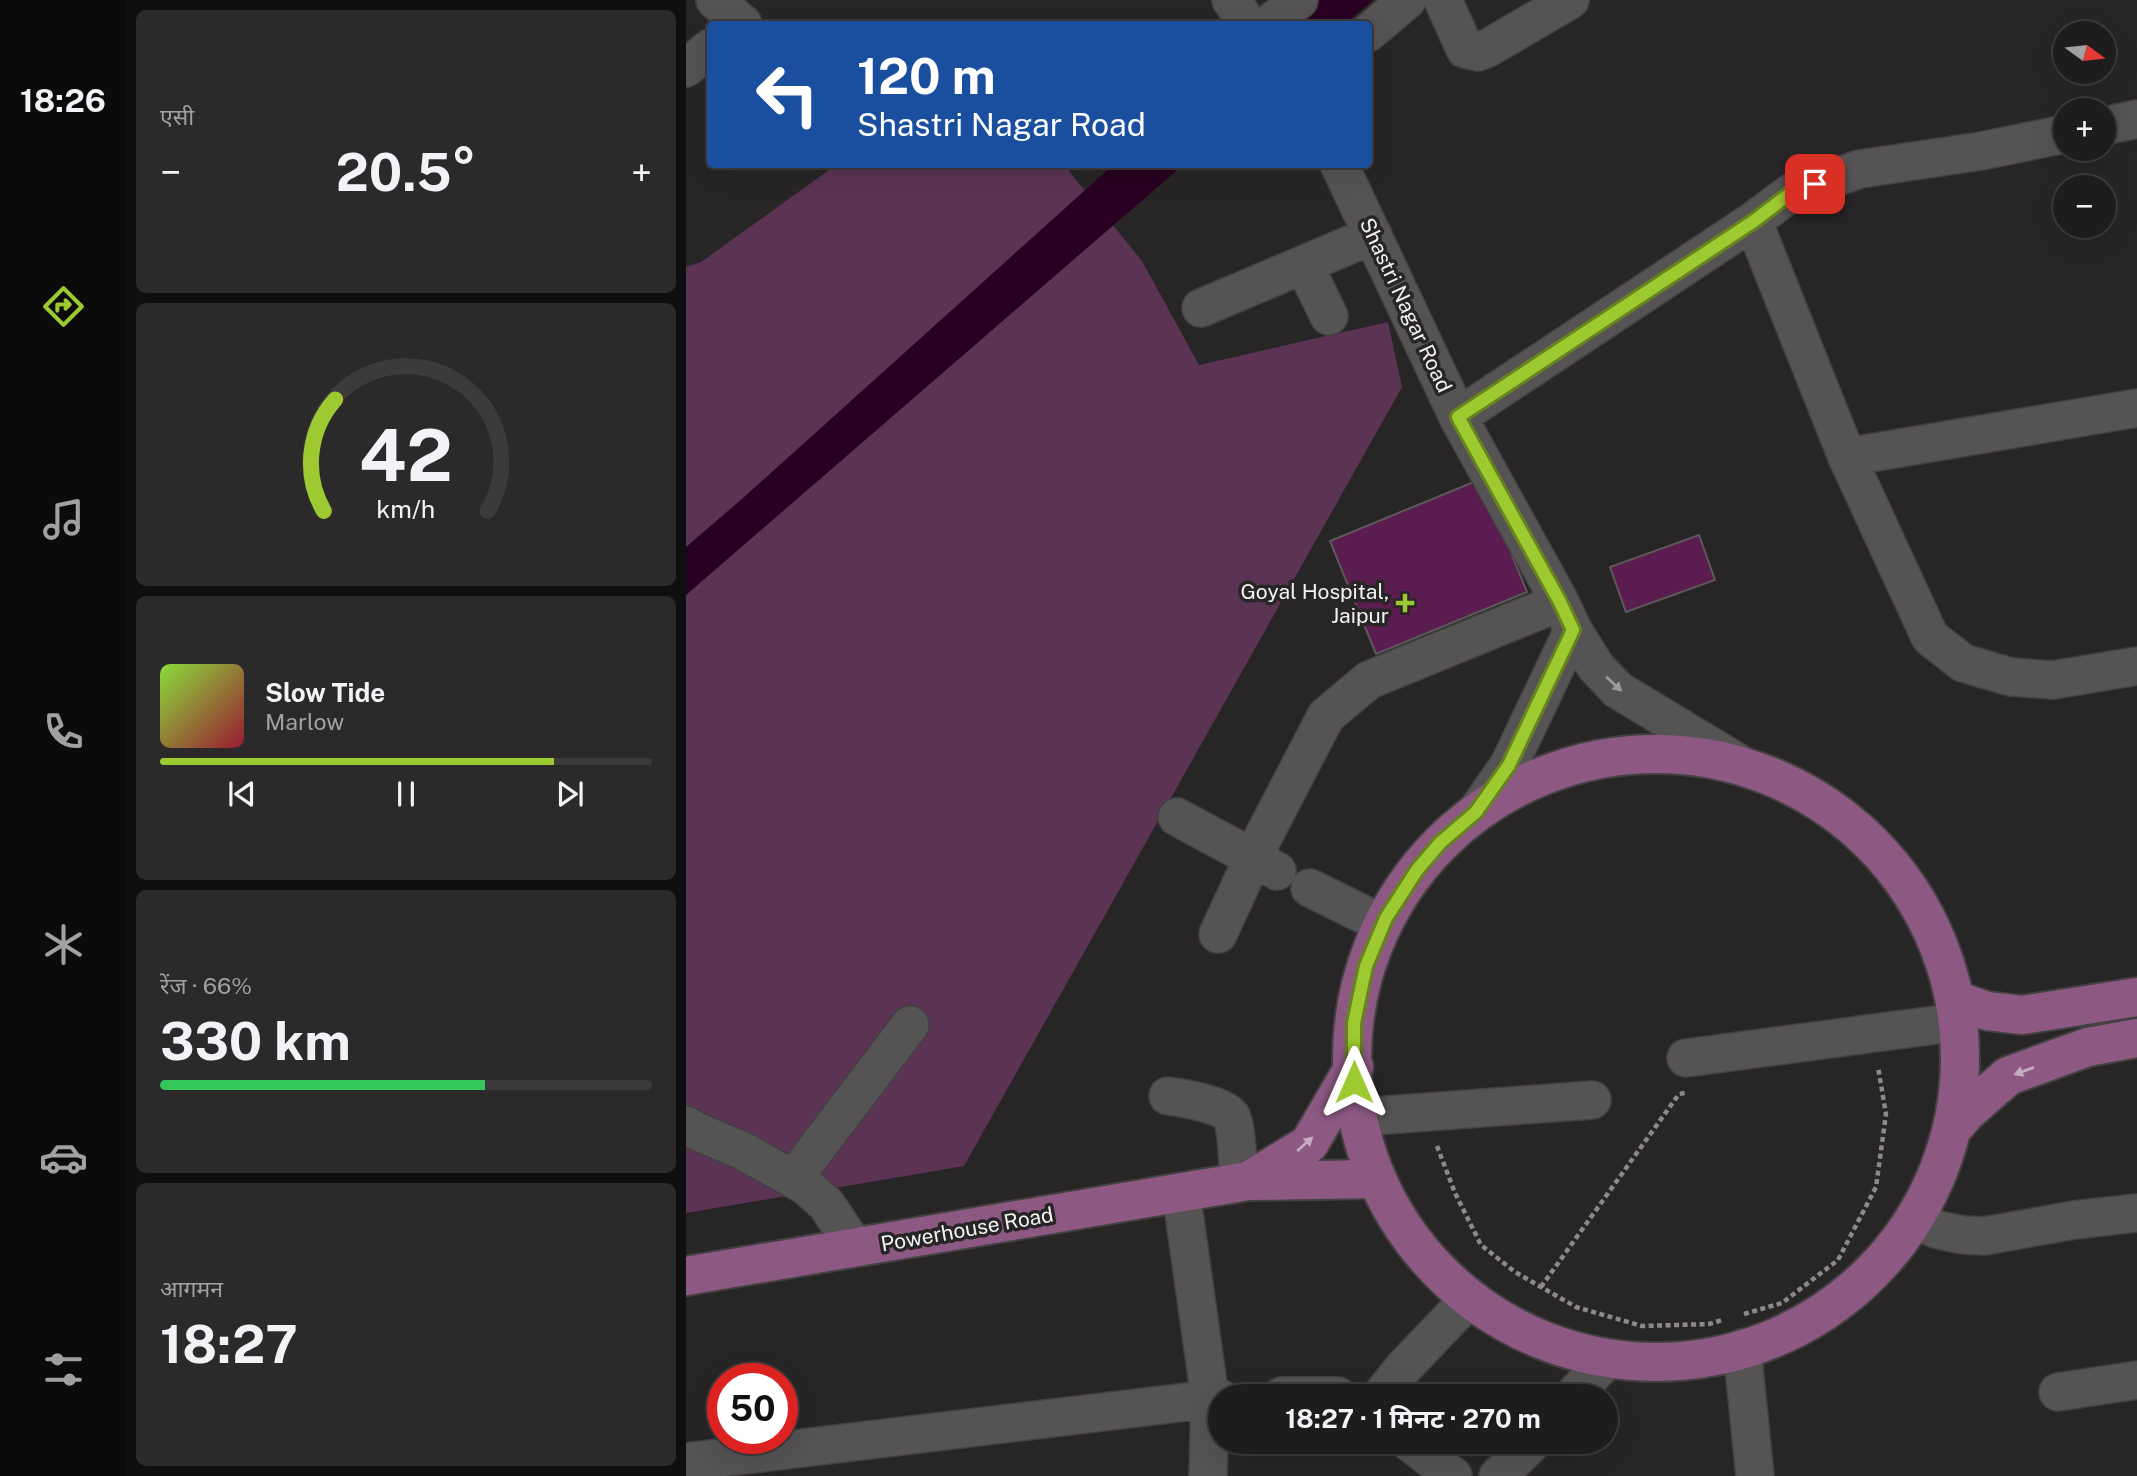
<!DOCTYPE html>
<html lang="hi">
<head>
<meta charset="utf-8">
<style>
  :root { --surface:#1e1c1d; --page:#2b292a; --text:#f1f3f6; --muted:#a1a1a4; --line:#3c3a3b; --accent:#9dca30 }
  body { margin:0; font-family:"Public Sans","Noto Sans Devanagari",sans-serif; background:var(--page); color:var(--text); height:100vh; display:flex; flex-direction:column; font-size:26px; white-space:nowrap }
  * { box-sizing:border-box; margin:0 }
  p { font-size:23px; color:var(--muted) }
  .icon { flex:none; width:38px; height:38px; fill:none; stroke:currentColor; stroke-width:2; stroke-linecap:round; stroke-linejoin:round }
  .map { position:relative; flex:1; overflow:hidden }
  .sheet { display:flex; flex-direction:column; gap:10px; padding:10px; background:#100f10; width:560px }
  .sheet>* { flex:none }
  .banner { position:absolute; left:21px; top:21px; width:665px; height:147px; border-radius:7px; box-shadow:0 7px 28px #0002,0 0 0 2px var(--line); background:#1a4fa0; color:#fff; overflow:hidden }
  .needle { width:46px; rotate:105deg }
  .fabs { position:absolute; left:1367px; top:21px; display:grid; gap:14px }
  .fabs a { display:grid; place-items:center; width:63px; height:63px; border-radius:50%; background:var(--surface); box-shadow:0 7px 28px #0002,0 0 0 2px var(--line); font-size:35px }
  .speed { position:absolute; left:21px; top:1363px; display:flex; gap:14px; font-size:35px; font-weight:700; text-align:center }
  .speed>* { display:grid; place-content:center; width:91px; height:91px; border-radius:50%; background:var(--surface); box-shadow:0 7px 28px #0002,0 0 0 2px var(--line); line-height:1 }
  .speed .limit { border:10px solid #d22; background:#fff; color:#111 }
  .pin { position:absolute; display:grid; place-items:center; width:60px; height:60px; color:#fff; margin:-30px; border-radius:14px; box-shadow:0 4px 10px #0006 }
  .me { position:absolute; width:77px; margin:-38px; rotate:0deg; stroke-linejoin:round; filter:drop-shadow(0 0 5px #0008) }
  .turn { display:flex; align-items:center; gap:24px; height:147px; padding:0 35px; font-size:32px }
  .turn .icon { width:91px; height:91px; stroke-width:2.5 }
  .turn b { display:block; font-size:49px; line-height:60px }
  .big { font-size:52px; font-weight:700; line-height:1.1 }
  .sheet .widget { flex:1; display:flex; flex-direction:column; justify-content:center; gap:10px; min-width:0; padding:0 24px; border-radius:10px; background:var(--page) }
  .sheet .dial { align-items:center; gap:0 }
  .dial svg { height:182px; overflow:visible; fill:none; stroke:var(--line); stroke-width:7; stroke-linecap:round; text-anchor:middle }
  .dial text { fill:var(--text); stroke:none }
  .song { display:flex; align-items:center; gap:21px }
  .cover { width:84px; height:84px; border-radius:10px; background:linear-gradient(135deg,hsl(90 70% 55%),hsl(350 70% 35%)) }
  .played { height:7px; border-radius:4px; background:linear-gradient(90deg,var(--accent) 80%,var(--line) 80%) }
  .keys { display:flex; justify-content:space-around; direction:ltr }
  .heat { display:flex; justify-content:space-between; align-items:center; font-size:38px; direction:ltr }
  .charge { height:10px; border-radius:5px; background:linear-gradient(90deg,#34c759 66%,var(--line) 0) }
  .trip { position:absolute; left:522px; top:1384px; width:410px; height:70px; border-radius:35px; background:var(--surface); box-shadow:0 7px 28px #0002,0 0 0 2px var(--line); font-weight:700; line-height:70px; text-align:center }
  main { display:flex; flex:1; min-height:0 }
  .tabs { display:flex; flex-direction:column; width:126px; justify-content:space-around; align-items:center; background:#0c0b0c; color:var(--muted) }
  .tabs .icon { width:49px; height:49px }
  .tabs .selected { color:var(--accent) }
  .tabs b { font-size:32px; color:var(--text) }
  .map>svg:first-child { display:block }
  .green { fill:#5b3353 }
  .water { fill:#290022 }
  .building { fill:#5b1c50; stroke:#5c595b; stroke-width:2 }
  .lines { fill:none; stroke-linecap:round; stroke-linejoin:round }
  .minor-casing { stroke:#434042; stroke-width:40 }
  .major-casing { stroke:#434042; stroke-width:42 }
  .path { stroke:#8c898b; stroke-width:4.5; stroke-dasharray:5 3.5; stroke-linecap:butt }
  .minor { stroke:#565355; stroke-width:37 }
  .major { stroke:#8d5983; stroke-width:38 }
  .oneway { fill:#9d9b9d }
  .oneway2 { fill:#c6adc1 }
  .route-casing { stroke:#66831f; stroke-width:18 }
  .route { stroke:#9dca30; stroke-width:12 }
  .poi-dot { fill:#9dca30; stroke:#282527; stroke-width:2.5 }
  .labels { text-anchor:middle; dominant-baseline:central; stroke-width:7; stroke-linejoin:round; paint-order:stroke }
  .street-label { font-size:21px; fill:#f4f2f4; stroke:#282527 }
  .poi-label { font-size:21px; fill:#f4f2f4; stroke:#282527; text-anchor:end }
</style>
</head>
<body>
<main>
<nav class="tabs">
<b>18:26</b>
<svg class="icon selected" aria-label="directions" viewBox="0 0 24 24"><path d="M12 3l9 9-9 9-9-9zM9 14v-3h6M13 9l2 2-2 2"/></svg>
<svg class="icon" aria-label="music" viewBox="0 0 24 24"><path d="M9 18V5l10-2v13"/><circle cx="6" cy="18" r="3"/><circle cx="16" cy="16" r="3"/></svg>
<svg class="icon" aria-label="phone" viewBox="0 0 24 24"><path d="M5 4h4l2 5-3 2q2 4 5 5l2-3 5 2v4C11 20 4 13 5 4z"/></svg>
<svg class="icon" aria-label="climate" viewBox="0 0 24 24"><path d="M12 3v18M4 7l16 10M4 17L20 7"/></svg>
<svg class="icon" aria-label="car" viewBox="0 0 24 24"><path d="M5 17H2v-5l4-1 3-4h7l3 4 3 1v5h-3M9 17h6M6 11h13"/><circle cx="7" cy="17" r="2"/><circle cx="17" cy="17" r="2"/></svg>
<svg class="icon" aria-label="filters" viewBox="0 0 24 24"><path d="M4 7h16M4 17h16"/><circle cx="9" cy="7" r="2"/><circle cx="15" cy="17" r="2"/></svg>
</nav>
<section class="sheet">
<div class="widget"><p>एसी</p>
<div class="heat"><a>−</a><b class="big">20.5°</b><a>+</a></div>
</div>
<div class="widget dial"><svg viewBox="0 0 100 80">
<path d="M14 69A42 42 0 1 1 86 69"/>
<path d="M14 69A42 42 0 0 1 19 20" stroke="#9dca30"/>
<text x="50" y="56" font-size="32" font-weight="700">42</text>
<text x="50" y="72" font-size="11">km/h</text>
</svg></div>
<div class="widget">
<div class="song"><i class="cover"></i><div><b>Slow Tide</b><p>Marlow</p></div></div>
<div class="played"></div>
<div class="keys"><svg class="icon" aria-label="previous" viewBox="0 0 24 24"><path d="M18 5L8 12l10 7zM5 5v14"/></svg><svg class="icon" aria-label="pause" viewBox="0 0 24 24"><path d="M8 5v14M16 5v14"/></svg><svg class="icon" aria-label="next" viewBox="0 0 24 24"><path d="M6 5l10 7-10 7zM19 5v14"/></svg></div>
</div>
<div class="widget"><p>रेंज · 66%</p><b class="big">330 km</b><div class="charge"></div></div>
<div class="widget"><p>आगमन</p><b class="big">18:27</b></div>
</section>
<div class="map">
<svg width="1451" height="1476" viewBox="0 0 1451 1476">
  <rect width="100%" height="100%" fill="#282527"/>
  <path class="green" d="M150,165H378L456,261L513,365L702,322L716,387L278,1166L0,1213V267L15,262Z"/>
  <path class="water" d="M620,0H687L659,24H588Z
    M427,165H497L0,595V547L57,498Z"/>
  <path class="building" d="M795,479L841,592L690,654L644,541Z
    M1013,535L1029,580L940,612L924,567Z"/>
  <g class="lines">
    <g class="minor-casing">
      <path id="minor" d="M29,0L57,24
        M545,0L562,24
        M757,0L779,49L792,52L802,48L884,0
        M583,24L613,0
        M682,33L721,0
        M0,68L24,48
        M1418,126L1451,119
        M653,164L772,417L874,602L887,630L910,667L932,690L1051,762
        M1067,221L1161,457L1244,637L1277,663L1325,677L1367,680L1451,666
        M618,265L643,316
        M515,308L687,235
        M772,417L1067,221L1106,192L1174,169L1295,151L1379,134
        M1161,457L1451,408
        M790,812L823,765L887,630
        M491,817L591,871
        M624,888L697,924
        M532,934L574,843L640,716L683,680L874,602
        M1000,1058L1272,1022
        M482,1096C497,1098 536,1104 545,1116C551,1124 552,1170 553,1183
        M673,1117L906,1100
        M0,1125L10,1131L57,1151L120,1186L140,1204L169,1247
        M107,1179L224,1025
        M495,1192L524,1398L522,1476
        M1227,1220L1253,1230L1277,1235L1299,1236L1388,1220L1451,1213
        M1056,1348L1069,1476
        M1372,1392L1451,1380
        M596,1396H652
        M695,1396L718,1367L783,1299
        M887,1396L921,1359
        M723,1442L767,1476
        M0,1462L534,1398
        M812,1476L847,1442"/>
    </g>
    <g class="major-casing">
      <path id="major" d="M666 1058a304 304 0 1 1 608 0a304 304 0 1 1-608 0Z
        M1269,1000L1301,1011L1336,1015L1451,997
        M1267,1128L1281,1112L1322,1076L1402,1047L1451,1038
        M564,1180L623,1144L668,1067
        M0,1276L562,1181L690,1179"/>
    </g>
    <path class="path" d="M751,1146L769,1193L795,1245L829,1272L890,1307L956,1326L1023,1324L1036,1320
      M855,1287L993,1094L999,1093
      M1058,1314L1096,1303L1152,1260L1190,1187L1200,1114L1192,1067"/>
    <use href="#minor" class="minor"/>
    <use href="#major" class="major"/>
  </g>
  <defs><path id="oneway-solid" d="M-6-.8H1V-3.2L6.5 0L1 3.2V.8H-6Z" transform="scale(1.75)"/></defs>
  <use class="oneway" href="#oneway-solid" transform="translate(928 684) rotate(43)"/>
  <g class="oneway2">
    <use href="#oneway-solid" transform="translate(1338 1071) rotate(160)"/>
    <use href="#oneway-solid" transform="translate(619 1144) rotate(-42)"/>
  </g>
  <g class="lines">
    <g class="route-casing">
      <path id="route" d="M668,1082V1023L680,966L700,918L731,870L754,843L790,812L823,765L887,630L874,602L772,417L1068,221L1106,192L1129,184"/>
    </g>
    <use href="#route" class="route"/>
  </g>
  <path class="poi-dot" d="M715.5 592.5h7v7h7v7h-7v7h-7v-7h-7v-7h7z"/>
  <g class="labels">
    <g class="street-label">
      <text transform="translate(720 305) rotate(65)">Shastri Nagar Road</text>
      <text transform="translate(281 1229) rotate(-10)">Powerhouse Road</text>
    </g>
    <g class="poi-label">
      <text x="703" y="591">Goyal Hospital,<tspan x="703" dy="24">Jaipur</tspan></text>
    </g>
  </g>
</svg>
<div class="fabs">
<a><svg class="needle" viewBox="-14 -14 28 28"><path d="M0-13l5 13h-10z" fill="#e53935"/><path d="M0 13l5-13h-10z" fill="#a1a1a4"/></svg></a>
<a>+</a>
<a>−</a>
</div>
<div class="speed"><div class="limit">50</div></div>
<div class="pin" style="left:1129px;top:184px;background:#d93025"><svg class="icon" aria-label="arrive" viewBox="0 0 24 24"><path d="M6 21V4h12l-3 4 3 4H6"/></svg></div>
<svg class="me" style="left:668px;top:1082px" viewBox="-20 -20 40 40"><path d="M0-17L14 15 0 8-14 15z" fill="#9dca30" stroke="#fff" stroke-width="4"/></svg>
<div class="trip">18:27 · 1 मिनट · 270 m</div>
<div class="banner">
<div class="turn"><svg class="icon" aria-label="left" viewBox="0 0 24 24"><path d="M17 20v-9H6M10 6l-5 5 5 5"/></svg><div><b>120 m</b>Shastri Nagar Road</div></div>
</div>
</div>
</main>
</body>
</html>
